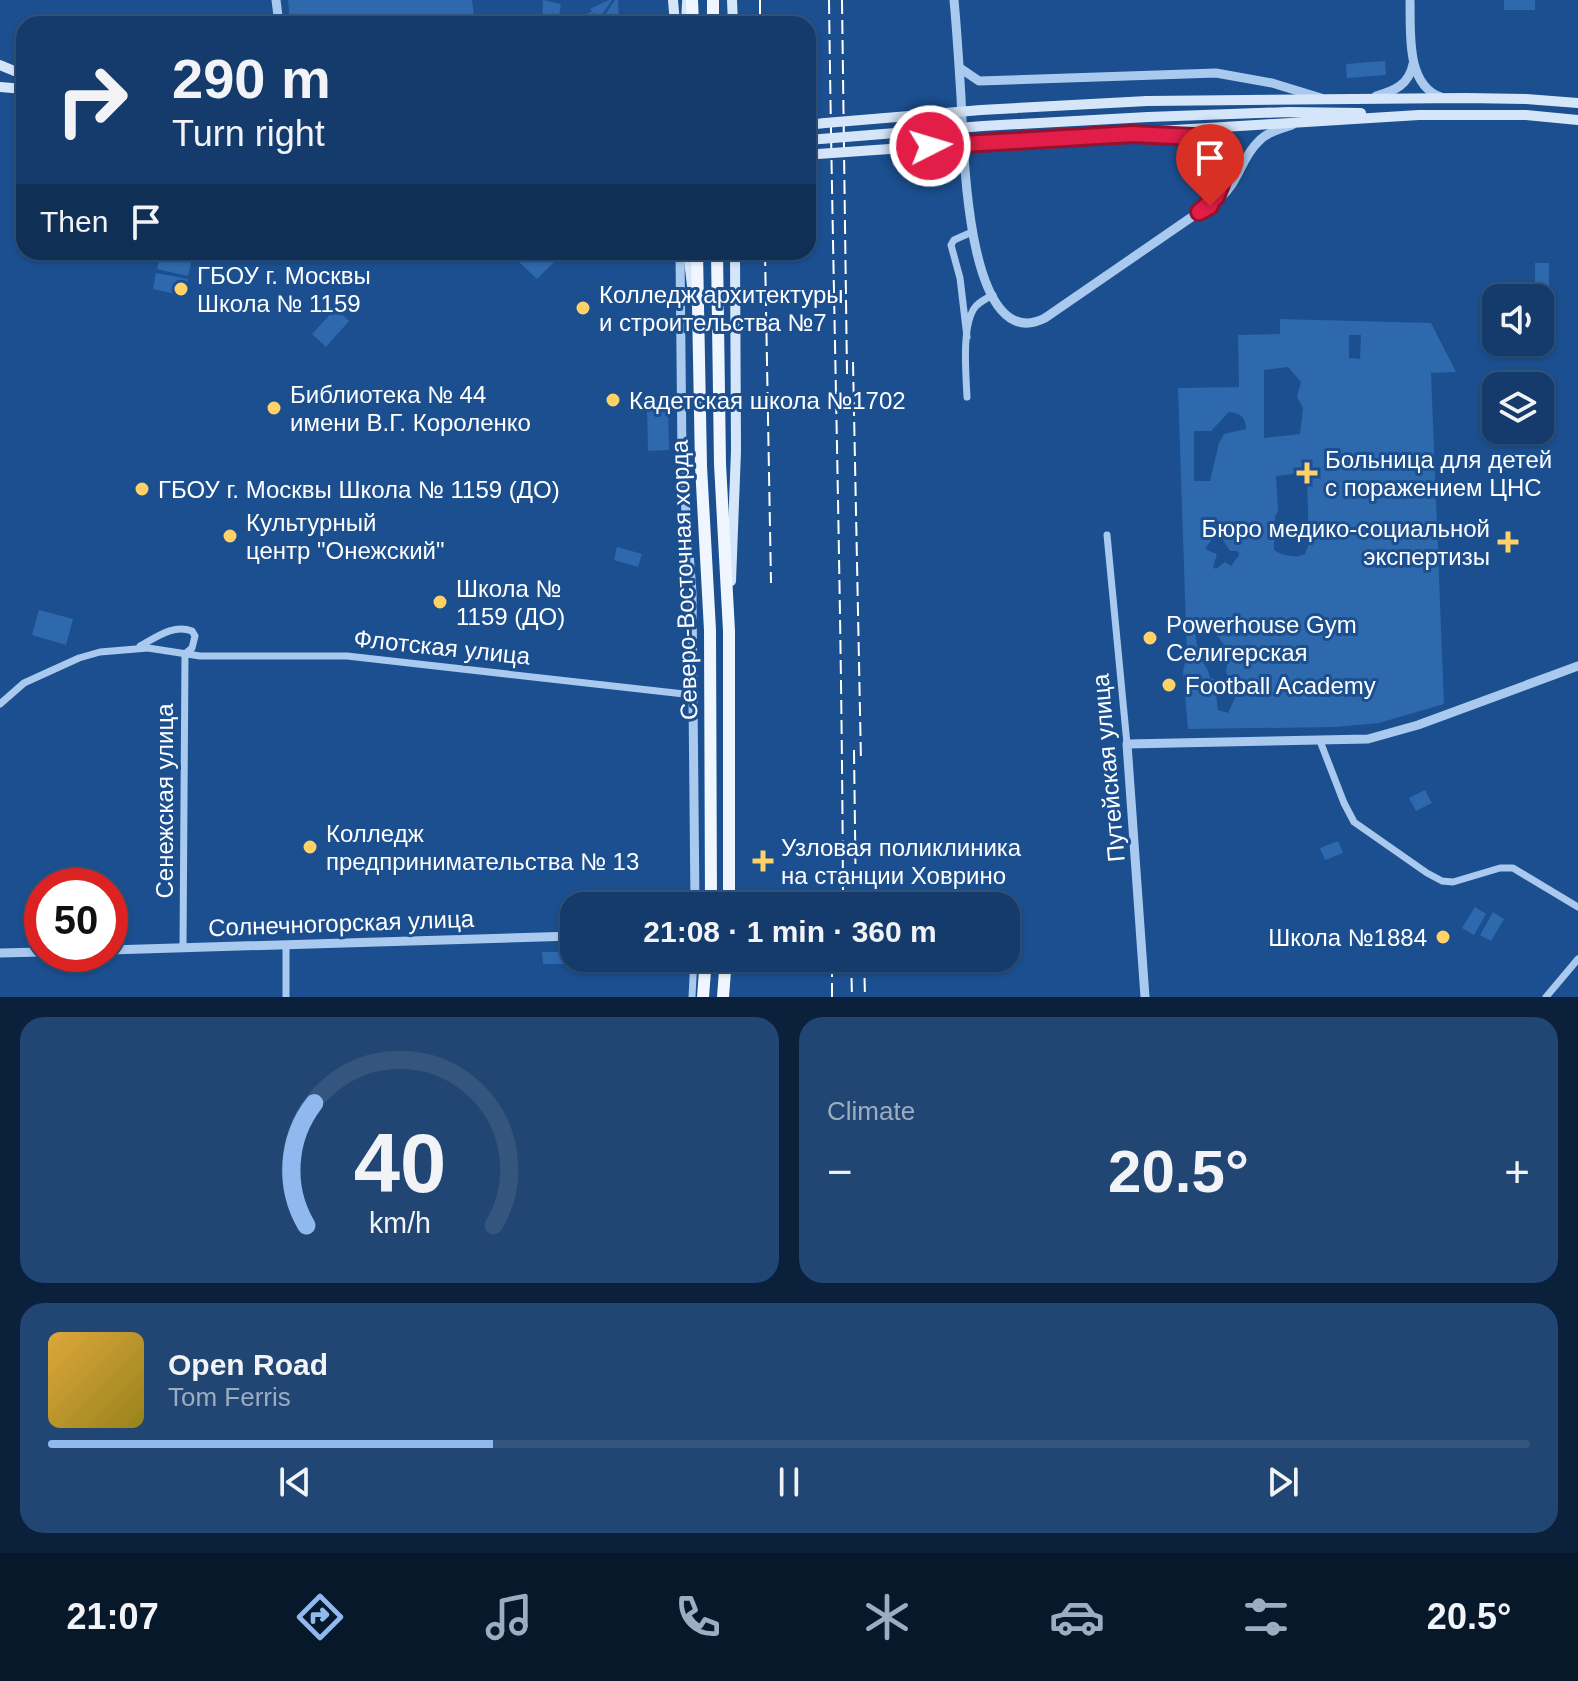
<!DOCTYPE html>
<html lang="en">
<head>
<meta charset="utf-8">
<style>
  :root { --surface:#143b6b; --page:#214673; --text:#f1f3f6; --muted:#9dadc1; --line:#33557e; --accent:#90b9f0 }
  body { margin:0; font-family:Arial,sans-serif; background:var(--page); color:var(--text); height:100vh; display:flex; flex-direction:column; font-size:30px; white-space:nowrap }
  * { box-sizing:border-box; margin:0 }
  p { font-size:26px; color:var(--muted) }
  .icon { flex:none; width:44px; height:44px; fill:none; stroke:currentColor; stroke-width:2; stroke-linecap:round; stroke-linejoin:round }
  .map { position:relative; height:997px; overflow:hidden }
  .details { display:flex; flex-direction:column; gap:20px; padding:20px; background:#0b203b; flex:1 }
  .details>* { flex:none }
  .top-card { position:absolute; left:16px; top:16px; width:800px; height:244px; border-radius:24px; box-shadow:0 2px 6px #0004,0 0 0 2px var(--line); background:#143b6b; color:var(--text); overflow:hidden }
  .controls { position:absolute; left:1482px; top:284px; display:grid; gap:16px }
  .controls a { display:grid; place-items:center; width:72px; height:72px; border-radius:16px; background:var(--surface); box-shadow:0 2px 6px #0004,0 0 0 2px var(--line); font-size:40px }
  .speed { position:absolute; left:24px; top:868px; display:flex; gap:16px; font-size:40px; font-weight:700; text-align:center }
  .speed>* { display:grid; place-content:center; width:104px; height:104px; border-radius:50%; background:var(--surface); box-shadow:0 2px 6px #0004,0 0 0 2px var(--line); line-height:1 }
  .speed .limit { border:12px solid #d22; background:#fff; color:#111 }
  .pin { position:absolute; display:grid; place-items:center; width:68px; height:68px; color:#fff; margin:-82px -34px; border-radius:50% 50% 50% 0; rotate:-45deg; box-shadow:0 0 8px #0007 }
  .pin .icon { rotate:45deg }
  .me { position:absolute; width:88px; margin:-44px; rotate:85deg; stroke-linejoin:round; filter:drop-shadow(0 0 6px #0008) }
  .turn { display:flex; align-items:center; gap:28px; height:168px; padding:0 24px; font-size:36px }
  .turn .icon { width:104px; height:104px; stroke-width:2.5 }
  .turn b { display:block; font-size:56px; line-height:68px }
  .then { display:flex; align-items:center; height:76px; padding:0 24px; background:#0003; gap:16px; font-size:30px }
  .big { font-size:60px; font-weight:600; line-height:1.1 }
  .details .tile { flex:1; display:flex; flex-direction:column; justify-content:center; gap:12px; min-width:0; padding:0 28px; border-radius:24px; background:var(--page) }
  .details .dial { align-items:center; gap:0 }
  .dial svg { height:208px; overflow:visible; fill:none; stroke:var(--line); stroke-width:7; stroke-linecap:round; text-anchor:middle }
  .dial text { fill:var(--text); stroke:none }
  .song { display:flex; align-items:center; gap:24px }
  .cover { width:96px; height:96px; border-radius:12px; background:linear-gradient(135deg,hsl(40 70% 55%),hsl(50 70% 35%)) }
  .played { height:8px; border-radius:4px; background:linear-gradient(90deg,var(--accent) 30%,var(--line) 30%) }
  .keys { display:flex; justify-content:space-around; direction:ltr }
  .heat { display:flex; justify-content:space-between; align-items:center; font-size:44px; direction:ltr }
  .details .tiles { flex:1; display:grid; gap:20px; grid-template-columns:1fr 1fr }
  .tile:last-child { grid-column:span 2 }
  .trip { position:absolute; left:560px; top:892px; width:460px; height:80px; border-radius:24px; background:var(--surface); box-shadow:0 2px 6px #0004,0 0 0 2px var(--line); font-weight:600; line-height:80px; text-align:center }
  .tabs { display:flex; height:128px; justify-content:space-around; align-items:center; background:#08182b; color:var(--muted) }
  .tabs .icon { width:56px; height:56px }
  .tabs .on { color:var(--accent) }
  .tabs b { font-size:36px; color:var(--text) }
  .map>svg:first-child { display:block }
  .green { fill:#2e69ad; fill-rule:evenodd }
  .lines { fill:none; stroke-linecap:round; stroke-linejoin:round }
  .minor { stroke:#a9c9ee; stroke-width:7 }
  .tertiary { stroke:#a9c9ee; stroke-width:9 }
  .secondary { stroke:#d6e6fa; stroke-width:10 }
  .primary { stroke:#f0f6ff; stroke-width:12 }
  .rail { stroke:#fff; stroke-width:2; stroke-dasharray:14 6; stroke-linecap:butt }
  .secondary-bridge { stroke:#d6e6fa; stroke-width:10 }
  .route-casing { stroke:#92132f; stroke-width:20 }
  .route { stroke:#e11d48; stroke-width:14 }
  .poi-dot { fill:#ffd166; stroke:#1b4f8f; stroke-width:3 }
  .labels { text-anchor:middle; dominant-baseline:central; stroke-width:6; stroke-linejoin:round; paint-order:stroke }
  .poi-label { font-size:24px; fill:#fff; stroke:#1b4f8f; text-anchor:start }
  .street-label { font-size:24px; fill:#fff; stroke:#1b4f8f }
</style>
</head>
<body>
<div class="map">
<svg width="1578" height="997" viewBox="0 0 1578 997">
  <rect width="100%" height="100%" fill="#1b4f8f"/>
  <path class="green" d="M288,0H472L475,24H290Z
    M543,0L561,4L559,16L553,13L545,24L542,21Z
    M609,0H612L599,19L594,13L590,15L589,24H569L592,11L590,9Z
    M615,0H618L619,24H602L600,22Z
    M1504,0H1535V10H1504Z
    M1385,61L1386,75L1347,78L1346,64Z
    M161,252H180V256L192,259L188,276L157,269Z
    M525,252H564L537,279L517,260Z
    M1535,263H1549V292L1535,291Z
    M156,273L188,279L184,296L153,289Z
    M1540,303H1549L1548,340H1540Z
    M336,308L349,321L326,347L312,334Z
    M1280,319L1431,323L1456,372L1431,373L1444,704L1379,723L1335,727L1188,729L1183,671L1187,656L1178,388L1239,387L1238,335L1280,334ZM1349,335H1361L1360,359L1349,358ZM1288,367L1301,382L1297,397L1303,408L1300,434L1264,438V370ZM1229,412C1240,413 1246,417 1246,429L1224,434L1219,443L1210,481H1194V431H1211ZM1294,474L1307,481L1309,543L1305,554C1296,559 1282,555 1274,550L1275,517L1278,511L1276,476ZM1214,537L1222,538L1230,551H1238L1239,555L1231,566L1225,562L1216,569L1213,567L1217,554L1207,550L1206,547ZM1200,624L1216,634L1229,652L1226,671L1235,698L1228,713L1218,710L1214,679L1210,678C1209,669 1205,667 1202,660C1198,649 1195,640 1195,628Z
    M668,408L669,450L648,451L647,409Z
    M617,547L642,554L638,567L614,560Z
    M39,610L73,619L66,645L32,635Z
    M1425,790L1432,803L1416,811L1409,798Z
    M1338,841L1343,853L1325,860L1320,848Z
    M1475,907L1486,914L1474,935L1462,928Z
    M1493,912L1504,919L1491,941L1480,935Z
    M542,952H566V964H543Z"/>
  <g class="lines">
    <path class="minor" d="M967,337L960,278L951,245L954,240L972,232
      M967,397C966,374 961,323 976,306C981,301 987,298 993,295
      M1107,535L1127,744
      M140,646C157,637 173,624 192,631L195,636L192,648L185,654
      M0,704L24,683L79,658L100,652L148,648L200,656H347L693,695
      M1320,741L1344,803L1354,822L1427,873L1442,881L1453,882L1500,868H1513L1578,907
      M183,948L185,654
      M286,997V946
      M692,997L694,958
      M1546,997L1578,959"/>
    <path class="tertiary" d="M276,0L279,24
      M954,0C957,32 959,65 961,97C963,138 965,359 1045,318L1199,212C1224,194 1240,156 1203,139C1191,134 1176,135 1164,134
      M1410,0C1411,30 1405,85 1441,97
      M960,68L979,81L1216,73L1272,83L1321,98
      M1376,96C1394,91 1409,85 1413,64
      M1219,199C1240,181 1241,158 1258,142C1267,132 1280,129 1292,125
      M680,252L682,458L692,593L695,906
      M110,950L574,936
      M0,953L42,952
      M1145,997L1127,744L1368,739L1418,725L1578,666"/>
    <path class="secondary" d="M673,0L675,24
      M732,0L733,24
      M686,24L687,2
      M0,65L24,75
      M0,87L24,89
      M1147,101L1465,98L1526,99L1578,103
      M1148,117L1289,112L1361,113
      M808,125L825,123
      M1061,137L1419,115H1526L1578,120
      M688,252L693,294
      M731,581L736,451L735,252"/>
    <path class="primary" d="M692,0L693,24
      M713,0V24
      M697,252L701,466L710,630L711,906
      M717,252L720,464L729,631V906
      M703,997L706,958
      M723,997L726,958"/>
    <path class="rail" d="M760,0V24
      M829,0C833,302 842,604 843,906
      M842,0L847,374
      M765,252L771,583
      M853,362L861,762
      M854,750L856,906
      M851,958L852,997
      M864,958L865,997
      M832,997V958"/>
    <path class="secondary-bridge" d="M825,123L981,110L1147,101
      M808,140L983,126L1148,117
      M818,154L1061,137"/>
  </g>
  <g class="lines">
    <g class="route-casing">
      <path id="route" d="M930,146L1132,134L1193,137L1203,139L1216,150L1225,174L1216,197L1199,212L1210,206"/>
    </g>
    <use href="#route" class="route"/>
  </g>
  <g class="poi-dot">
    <circle cx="181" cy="289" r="8"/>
    <circle cx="583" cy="308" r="8"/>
    <circle cx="613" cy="400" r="8"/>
    <circle cx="274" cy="408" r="8"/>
    <path d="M1303 461h8v8h8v8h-8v8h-8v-8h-8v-8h8z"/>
    <circle cx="142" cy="489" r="8"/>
    <circle cx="230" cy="536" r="8"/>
    <path d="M1504 530h8v8h8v8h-8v8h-8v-8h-8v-8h8z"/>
    <circle cx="440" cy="602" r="8"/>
    <circle cx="1150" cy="638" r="8"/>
    <circle cx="1169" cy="685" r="8"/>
    <circle cx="310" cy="847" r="8"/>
    <path d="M759 849h8v8h8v8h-8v8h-8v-8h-8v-8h8z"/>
    <circle cx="1443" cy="937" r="8"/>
  </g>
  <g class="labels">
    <g class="poi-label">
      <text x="197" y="275">ГБОУ г. Москвы<tspan x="197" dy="28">Школа № 1159</tspan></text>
      <text x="599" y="294">Колледж архитектуры<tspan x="599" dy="28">и строительства №7</tspan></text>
      <text x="290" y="394">Библиотека № 44<tspan x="290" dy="28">имени В.Г. Короленко</tspan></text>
      <text x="629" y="400">Кадетская школа №1702</text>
      <text x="1325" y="459">Больница для детей<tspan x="1325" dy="28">с поражением ЦНС</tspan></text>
      <text x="158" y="489">ГБОУ г. Москвы Школа № 1159 (ДО)</text>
      <text x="246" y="522">Культурный<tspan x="246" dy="28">центр "Онежский"</tspan></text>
      <text x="1490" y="528" text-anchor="end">Бюро медико-социальной<tspan x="1490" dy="28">экспертизы</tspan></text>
      <text x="456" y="588">Школа №<tspan x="456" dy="28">1159 (ДО)</tspan></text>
      <text x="1166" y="624">Powerhouse Gym<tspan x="1166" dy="28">Селигерская</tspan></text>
      <text x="1185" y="685">Football Academy</text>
      <text x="326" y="833">Колледж<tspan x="326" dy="28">предпринимательства № 13</tspan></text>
      <text x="781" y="847">Узловая поликлиника<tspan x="781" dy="28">на станции Ховрино</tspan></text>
      <text x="1427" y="937" text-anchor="end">Школа №1884</text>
    </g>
    <g class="street-label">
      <text transform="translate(684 580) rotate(-92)">Северо-Восточная хорда</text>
      <text transform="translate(442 647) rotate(6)">Флотская улица</text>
      <text transform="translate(1108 768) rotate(-95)">Путейская улица</text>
      <text transform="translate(164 801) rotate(-90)">Сенежская улица</text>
      <text transform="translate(341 923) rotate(-2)">Солнечногорская улица</text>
    </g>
  </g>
</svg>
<div class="controls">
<a><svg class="icon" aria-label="sound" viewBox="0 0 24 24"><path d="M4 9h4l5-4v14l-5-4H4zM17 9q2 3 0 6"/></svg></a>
<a><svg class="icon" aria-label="layers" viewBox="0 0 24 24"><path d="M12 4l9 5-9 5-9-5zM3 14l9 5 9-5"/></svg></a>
</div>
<div class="speed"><div class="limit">50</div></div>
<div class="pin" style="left:1210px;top:206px;background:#d93025"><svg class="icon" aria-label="arrive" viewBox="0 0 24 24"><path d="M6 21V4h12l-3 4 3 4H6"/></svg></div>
<svg class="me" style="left:930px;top:146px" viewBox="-20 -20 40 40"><circle r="17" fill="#e11d48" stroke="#fff" stroke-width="3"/><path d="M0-11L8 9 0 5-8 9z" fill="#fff"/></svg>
<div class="trip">21:08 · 1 min · 360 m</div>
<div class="top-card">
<div class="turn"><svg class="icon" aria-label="right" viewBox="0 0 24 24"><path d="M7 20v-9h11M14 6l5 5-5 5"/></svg><div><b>290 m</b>Turn right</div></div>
<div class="then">Then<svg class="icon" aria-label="arrive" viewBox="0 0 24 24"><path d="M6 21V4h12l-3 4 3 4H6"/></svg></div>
</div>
</div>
<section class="details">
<div class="tiles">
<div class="tile dial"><svg viewBox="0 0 100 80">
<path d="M14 69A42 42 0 1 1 86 69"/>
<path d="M14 69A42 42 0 0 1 17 22" stroke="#90b9f0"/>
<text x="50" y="56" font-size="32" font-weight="700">40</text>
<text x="50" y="72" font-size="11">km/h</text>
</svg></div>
<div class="tile"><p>Climate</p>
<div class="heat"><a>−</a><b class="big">20.5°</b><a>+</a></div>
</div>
<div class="tile">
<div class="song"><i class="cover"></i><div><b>Open Road</b><p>Tom Ferris</p></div></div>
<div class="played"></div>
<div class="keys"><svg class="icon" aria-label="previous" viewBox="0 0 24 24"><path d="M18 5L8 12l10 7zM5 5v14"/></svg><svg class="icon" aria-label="pause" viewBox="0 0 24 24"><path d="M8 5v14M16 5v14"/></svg><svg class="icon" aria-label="next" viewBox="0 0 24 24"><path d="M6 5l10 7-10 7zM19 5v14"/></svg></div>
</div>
</div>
</section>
<nav class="tabs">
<b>21:07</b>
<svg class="icon on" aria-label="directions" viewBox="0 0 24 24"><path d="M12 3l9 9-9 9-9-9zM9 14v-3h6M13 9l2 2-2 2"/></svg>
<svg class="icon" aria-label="music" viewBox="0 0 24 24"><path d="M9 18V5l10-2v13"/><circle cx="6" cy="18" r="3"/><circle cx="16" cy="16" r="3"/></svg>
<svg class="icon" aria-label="phone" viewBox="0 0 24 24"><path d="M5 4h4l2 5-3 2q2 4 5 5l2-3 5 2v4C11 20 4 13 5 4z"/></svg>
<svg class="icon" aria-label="climate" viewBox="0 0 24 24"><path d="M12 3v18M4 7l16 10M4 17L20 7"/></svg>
<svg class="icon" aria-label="car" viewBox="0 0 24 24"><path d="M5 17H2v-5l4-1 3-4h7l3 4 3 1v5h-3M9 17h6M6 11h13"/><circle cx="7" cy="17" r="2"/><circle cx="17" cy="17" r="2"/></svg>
<svg class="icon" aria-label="filters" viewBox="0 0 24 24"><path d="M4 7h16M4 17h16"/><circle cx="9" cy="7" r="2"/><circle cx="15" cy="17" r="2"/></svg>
<b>20.5°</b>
</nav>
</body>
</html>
